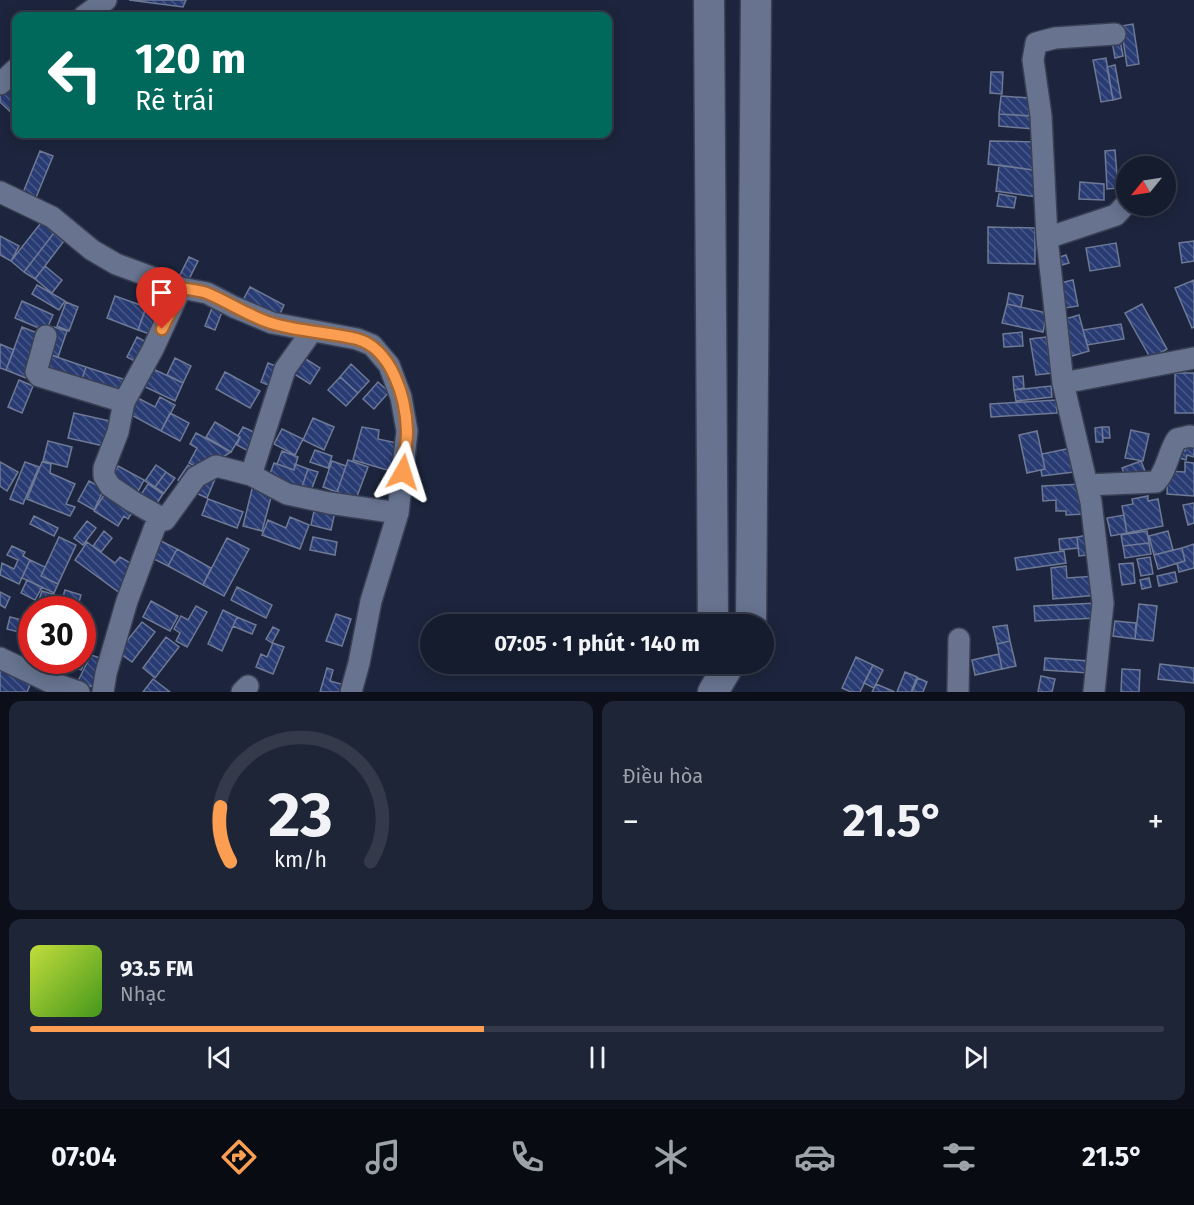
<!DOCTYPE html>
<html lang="vi">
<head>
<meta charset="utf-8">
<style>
  :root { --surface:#151c2e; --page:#1e2536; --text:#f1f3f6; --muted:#9da1aa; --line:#343a4a; --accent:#fb9e51 }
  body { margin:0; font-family:"Fira Sans",sans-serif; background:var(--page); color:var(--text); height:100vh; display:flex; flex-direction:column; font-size:22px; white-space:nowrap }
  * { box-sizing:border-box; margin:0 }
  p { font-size:20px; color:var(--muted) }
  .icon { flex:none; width:33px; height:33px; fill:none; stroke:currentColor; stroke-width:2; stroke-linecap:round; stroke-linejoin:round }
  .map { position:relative; height:692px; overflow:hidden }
  .sheet { display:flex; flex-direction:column; gap:9px; padding:9px; background:#0c0f19; flex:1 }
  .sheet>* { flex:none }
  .banner { position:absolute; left:12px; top:12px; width:600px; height:126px; border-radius:12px; box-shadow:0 3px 15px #0003,0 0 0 2px var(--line); background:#00695c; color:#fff; overflow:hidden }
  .needle { width:39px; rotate:240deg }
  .tools { position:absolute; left:1116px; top:156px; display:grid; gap:12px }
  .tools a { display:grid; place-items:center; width:60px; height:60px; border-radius:50%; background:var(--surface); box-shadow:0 3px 15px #0003,0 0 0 2px var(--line); font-size:30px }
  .speed { position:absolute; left:18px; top:596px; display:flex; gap:12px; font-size:30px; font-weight:700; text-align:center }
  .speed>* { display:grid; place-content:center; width:78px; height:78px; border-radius:50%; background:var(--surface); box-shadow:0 3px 15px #0003,0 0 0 2px var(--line); line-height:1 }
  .speed .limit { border:9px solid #d22; background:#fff; color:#111 }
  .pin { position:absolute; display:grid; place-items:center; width:51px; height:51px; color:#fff; margin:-62px -26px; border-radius:50% 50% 50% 0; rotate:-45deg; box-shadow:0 0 6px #0007 }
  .pin .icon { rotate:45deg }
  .me { position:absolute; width:66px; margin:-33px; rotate:6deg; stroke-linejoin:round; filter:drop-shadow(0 0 4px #0008) }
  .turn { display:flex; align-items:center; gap:21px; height:126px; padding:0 24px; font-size:27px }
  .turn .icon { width:78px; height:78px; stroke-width:2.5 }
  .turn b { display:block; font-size:42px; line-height:51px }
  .big { font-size:45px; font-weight:700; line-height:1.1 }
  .sheet .card { flex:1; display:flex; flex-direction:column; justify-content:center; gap:9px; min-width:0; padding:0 21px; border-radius:12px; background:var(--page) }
  .sheet .dial { align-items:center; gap:0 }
  .dial svg { height:156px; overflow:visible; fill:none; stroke:var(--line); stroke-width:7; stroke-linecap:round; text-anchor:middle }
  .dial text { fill:var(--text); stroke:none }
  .song { display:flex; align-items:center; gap:18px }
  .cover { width:72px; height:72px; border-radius:9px; background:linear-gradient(135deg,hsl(70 70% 55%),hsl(100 70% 35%)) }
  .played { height:6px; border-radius:3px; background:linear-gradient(90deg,var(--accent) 40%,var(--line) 40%) }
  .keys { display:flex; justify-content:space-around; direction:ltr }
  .heat { display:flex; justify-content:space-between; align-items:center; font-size:33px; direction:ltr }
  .sheet .tiles { flex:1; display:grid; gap:9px; grid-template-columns:1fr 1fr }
  .card:last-child { grid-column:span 2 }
  .trip { position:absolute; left:420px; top:614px; width:354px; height:60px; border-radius:30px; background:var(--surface); box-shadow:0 3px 15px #0003,0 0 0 2px var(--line); font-weight:700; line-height:60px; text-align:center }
  .menu { display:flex; height:96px; justify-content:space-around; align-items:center; background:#080b12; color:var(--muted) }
  .menu .icon { width:42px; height:42px }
  .menu .on { color:var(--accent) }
  .menu b { font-size:27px; color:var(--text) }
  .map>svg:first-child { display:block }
  .building { fill:url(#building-back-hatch); stroke:#6e7996; stroke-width:1.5 }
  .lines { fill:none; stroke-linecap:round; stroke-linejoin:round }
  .street-casing { stroke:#3a4053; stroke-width:24 }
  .secondary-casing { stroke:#3a4053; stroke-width:33 }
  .street { stroke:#67738f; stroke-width:21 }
  .secondary { stroke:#67738f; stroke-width:30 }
  .route-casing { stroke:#a36735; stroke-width:15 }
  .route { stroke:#fb9e51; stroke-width:10 }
</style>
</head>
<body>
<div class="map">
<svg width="1194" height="692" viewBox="0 0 1194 692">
  <defs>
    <pattern id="building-back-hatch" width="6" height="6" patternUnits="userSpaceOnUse" patternTransform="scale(1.5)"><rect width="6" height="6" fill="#293b73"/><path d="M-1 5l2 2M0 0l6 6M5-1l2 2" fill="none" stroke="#485888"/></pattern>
  </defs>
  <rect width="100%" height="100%" fill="#1c253d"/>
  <path class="building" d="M129,0H186L183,7Z
    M1133,24L1139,64L1127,66L1121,26Z
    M1120,40L1123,56L1115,58L1112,41Z
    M1106,58L1113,100L1101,102L1093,60Z
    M1115,65L1121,98L1113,100L1107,67Z
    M991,72H1003L1002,94L990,93Z
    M6,86L16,95V117L0,102V93Z
    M1001,96L1030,98L1029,116L999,114Z
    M999,114L1035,116L1034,129L999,126Z
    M990,141L1038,142L1039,171L988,164Z
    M1115,150L1118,188L1107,189L1105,151Z
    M40,151L53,156L35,200L22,195Z
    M999,165L1039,171L1036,197L996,191Z
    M1080,182L1104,184V200L1079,199Z
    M999,194L1016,197L1014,208L997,206Z
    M44,219L57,229L24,272L11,261Z
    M988,227L1035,228V264L988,263Z
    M57,229L67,237L35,279L24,272Z
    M0,236L19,246L11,261L0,255Z
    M1194,241V261L1182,263L1179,243Z
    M1116,243L1120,266L1090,271L1086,248Z
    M1066,255L1069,263L1062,265L1060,257Z
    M189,257L198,261L186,285L177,281Z
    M45,266L62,280L52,293L35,279Z
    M1073,280L1078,306L1065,308L1060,283Z
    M1194,280V327L1192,328L1175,288Z
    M37,285L65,301L59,310L32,294Z
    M250,287L284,305L277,320L242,302Z
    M1009,293L1023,296L1021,307L1007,304Z
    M115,296L146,307L138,330L107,318Z
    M149,300L164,305L153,335L138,330Z
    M22,301L53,315L46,331L15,318Z
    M66,302L78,307L69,331L57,326Z
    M1007,304L1047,313L1043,332L1002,323Z
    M1142,304L1167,349L1151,359L1125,313Z
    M212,308L222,312L215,330L205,326Z
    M1079,315L1089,351L1072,356L1062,320Z
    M1121,324L1124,339L1087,345L1083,330Z
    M22,327L42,335L26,378L6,370Z
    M54,327L67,331L58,357L45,353Z
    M1022,332L1023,346L1004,347L1003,334Z
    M137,337L148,343L138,363L127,357Z
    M1046,337L1052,373L1036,375L1030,339Z
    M0,344L14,350L6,370L0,368Z
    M45,353L86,367L81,382L40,368Z
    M298,354L320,368L310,384L288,370Z
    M175,358L191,366L183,383L167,375Z
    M268,363L281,368L273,387L261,382Z
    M351,364L369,381L358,393L340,377Z
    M86,367L126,380L121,395L81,382Z
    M149,367L183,383L175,401L141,385Z
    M225,372L260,391L250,408L216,389Z
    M1175,373H1194V413H1175Z
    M1023,376L1024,388L1014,390L1013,377Z
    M340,377L358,393L346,406L328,390Z
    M19,380L33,386L22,413L8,407Z
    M378,382L389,392L374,409L363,399Z
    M1051,386L1052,397L1016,401L1014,390Z
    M132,395L155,407L160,397L175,405L161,431L124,411Z
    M1056,400L1057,413L991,417L990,404Z
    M74,413L110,421L104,446L68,438Z
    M170,413L189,423L180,441L161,431Z
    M313,418L334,427L324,450L303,440Z
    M215,422L240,437L231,452L206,437Z
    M243,427L256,433L250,452L237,445L240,437L238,436Z
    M362,427L379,430L378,439L397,443L394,472L353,460Z
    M1102,427H1109L1110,438H1103Z
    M1102,427L1103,442H1096L1095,428Z
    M282,429L303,439L295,455L274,444Z
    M1131,430L1149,434L1143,461L1125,458Z
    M1037,431L1045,469L1027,473L1019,435Z
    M196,433L231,452L202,470L189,463L197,448L190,444Z
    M1188,440L1194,442V457L1187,455L1186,460L1174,456L1176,448L1185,451Z
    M48,441L72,447L67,467L43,461Z
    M1076,447L1082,471L1042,476L1041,470L1045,469L1042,454Z
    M315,450L332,456L328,468L310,462Z
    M282,451L298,457L294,470L277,464Z
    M348,460L368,467L356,499L337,492Z
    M332,461L346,466L337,492L323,487Z
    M1141,461L1145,471L1126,478L1122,468Z
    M0,462L18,472L7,491L0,486Z
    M25,462L39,467L23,504L10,499Z
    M42,462L51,464L50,473L75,484L66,504L75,507L70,516L27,499Z
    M1185,462L1194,463V496L1167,494L1168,471L1185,472Z
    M274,463L294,470L295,464L308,469L300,493L267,482Z
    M156,465L166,472L155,487L145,481Z
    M188,465L197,471L187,486L178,480Z
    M118,466L144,480L136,495L110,481Z
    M308,469L318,472L309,496L300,493Z
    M166,472L175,478L164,493L155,487Z
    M205,472L216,477L207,498L196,493Z
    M89,481L104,489L94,510L78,501Z
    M148,484L163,494L155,506L140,496Z
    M1083,484L1084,514L1066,515V511H1056V500L1043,501L1042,486Z
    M253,485L273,490L262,531L243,526Z
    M107,490L135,508L128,519L124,516L118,526L94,511Z
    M1148,496V501L1158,499L1163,526L1127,533L1122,506L1133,504L1132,499Z
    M208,499L243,512L237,528L202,515Z
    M316,502L336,507L331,530L311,525Z
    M1194,503V523L1188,525L1183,505Z
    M1124,515L1127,533L1111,536L1107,518Z
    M34,516L58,528L54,536L30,524Z
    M290,517L309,525L300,549L262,535L268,520L286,528Z
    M87,521L96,528L83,545L74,538Z
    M104,531L112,538L101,552L93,546Z
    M1147,531L1149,543L1123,546L1121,535Z
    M1168,531L1173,550L1154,555L1149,536Z
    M1093,534L1095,554L1079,556L1077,537Z
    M59,537L76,545L58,584L41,576Z
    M313,537L337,542L335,555L310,550Z
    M1077,537L1078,548L1060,550L1059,539Z
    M155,538L177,549L168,566L146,555Z
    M227,538L249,549L224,596L203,585Z
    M87,542L115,563L120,557L137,567L124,596L75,560Z
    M1149,543L1151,554L1125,558L1123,546Z
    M1194,544V568L1179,572L1177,563L1185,561L1182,548Z
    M12,546L25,552L23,556L30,560L19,584L0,575L2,563L14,569L18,560L7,555Z
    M1182,548L1185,561L1158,569L1154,555Z
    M177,549L211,568L203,585L168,566Z
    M1064,551L1066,563L1017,570L1015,558Z
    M1150,557L1153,574L1141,576L1137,559Z
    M30,560L45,567L41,576L58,584L54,593L22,578Z
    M1133,563L1135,583L1122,585L1119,564Z
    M1066,566L1067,578L1096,576L1098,595L1053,599L1051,568Z
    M1175,572L1177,582L1159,586L1157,576Z
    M1149,578L1151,587L1142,589L1140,580Z
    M27,580L42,587L35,600L21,593Z
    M237,587L272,605L266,618L231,600Z
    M65,590L81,595L77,609H59Z
    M42,591L59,596L54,609H36Z
    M0,592L10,597L5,608L0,605Z
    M151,601L178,616L170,631L143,617Z
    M1097,603V618L1035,621L1034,606Z
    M1139,604L1157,606L1153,641L1135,639Z
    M196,606L207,612L187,647L176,641L180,633L174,629L181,616L188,620Z
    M223,610L237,617L222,651L208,644Z
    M336,614L351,619L342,646L326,641Z
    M10,617L30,622L27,634L7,629Z
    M237,617L256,625L252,634L233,626Z
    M1115,621L1136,623L1135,639L1113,636Z
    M142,622L155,632L132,662L118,652Z
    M1007,625L1010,641L997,644L993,627Z
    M273,627L279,630L272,643L266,639Z
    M82,633L96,640L81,670L62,660H82Z
    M166,637L179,647L155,678L143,668Z
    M1010,641L1016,666L1002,669L997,644Z
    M273,643L284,647L273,674L256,667L261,654L267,657Z
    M999,654L1002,669L975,675L972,660Z
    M91,655L103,659L97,689L78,681Z
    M856,657L873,665L860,692H851L842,688Z
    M1045,658L1090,661L1089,673L1044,670Z
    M1160,664L1194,668V683L1158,679Z
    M0,665L33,679L27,692H0Z
    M873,665L883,670L874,688L864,683Z
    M327,668L333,670L330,681L348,686L346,692H320Z
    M1122,669L1140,670L1139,692H1121Z
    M905,672L917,677L911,692H897Z
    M1041,676L1055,679L1052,692H1038Z
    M918,678L927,682L923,692H912Z
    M153,679L170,692H143Z
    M876,684L895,692H872Z"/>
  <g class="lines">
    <g class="street-casing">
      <path id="street" d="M84,16L106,0
        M0,84L16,69
        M0,192L52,217L92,250L116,264L181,288L207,293L234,307L272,323L357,339L372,345L389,365L401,397L407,431L398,513L371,601L359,663L351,692
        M1047,238L1116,215L1126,204
        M181,288L153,349L124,402L118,432L104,468V476L110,486L132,501L165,520L196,477L216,466L251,475L287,494L329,503L398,513
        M46,336L36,372L39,376L124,402
        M1063,383L1194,358
        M251,475L285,369L312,331
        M1087,485L1156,482C1167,471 1168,452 1177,439L1190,436L1194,437
        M0,658L52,683L79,692
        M103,692L106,673L127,601L159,516
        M242,692L248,686
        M958,692L959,639
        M1094,692L1103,603L1091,502L1063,383L1047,238L1041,116L1033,60L1036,43L1055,38L1115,34"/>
    </g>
    <g class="secondary-casing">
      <path id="secondary" d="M709,0L713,624
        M751,624L756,0
        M713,692L730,663"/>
    </g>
    <use href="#street" class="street"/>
    <use href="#secondary" class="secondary"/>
  </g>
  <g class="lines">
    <g class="route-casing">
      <path id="route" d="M162,329L182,288C190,290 200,290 209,294C230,303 249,316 271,323C299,332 329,332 357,339C392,349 406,398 407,431C407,444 404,459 403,472"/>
    </g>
    <use href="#route" class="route"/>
  </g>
</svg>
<div class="tools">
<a><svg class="needle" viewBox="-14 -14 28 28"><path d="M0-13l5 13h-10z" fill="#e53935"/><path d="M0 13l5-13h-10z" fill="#9da1aa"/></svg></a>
</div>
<div class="speed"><div class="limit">30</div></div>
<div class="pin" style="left:162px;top:329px;background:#d93025"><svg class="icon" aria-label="arrive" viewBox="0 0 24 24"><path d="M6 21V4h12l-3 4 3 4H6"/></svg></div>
<svg class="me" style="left:403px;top:472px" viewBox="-20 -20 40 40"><path d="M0-17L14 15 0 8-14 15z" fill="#fb9e51" stroke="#fff" stroke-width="4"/></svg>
<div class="trip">07:05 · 1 phút · 140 m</div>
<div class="banner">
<div class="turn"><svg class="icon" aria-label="left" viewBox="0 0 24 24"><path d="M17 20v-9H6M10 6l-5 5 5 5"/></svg><div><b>120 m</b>Rẽ trái</div></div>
</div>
</div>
<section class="sheet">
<div class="tiles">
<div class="card dial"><svg viewBox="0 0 100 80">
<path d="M14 69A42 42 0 1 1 86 69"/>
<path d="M14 69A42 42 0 0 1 9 41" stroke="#fb9e51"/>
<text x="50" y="56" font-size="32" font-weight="700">23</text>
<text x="50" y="72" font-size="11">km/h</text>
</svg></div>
<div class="card"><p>Điều hòa</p>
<div class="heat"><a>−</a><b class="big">21.5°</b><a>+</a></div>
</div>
<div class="card">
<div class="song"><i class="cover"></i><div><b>93.5 FM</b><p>Nhạc</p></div></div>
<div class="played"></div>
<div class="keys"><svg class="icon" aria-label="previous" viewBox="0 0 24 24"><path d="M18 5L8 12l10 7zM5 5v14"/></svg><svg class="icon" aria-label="pause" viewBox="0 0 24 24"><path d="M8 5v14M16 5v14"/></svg><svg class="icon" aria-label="next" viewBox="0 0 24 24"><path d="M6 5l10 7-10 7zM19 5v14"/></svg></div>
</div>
</div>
</section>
<nav class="menu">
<b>07:04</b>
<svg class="icon on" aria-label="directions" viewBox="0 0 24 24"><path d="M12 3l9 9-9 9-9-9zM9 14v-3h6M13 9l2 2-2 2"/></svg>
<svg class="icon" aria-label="music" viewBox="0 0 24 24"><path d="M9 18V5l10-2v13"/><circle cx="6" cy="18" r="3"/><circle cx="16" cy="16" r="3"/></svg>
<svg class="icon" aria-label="phone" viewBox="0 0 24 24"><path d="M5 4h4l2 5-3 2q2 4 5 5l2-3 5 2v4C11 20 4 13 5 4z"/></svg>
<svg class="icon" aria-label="climate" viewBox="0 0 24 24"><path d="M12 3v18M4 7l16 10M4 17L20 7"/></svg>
<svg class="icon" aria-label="car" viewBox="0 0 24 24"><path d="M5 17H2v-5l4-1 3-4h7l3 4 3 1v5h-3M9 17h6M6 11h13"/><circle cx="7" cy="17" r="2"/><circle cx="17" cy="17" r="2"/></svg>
<svg class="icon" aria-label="filters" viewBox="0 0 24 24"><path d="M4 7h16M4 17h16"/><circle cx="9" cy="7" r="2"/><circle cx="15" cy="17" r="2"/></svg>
<b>21.5°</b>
</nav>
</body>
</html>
